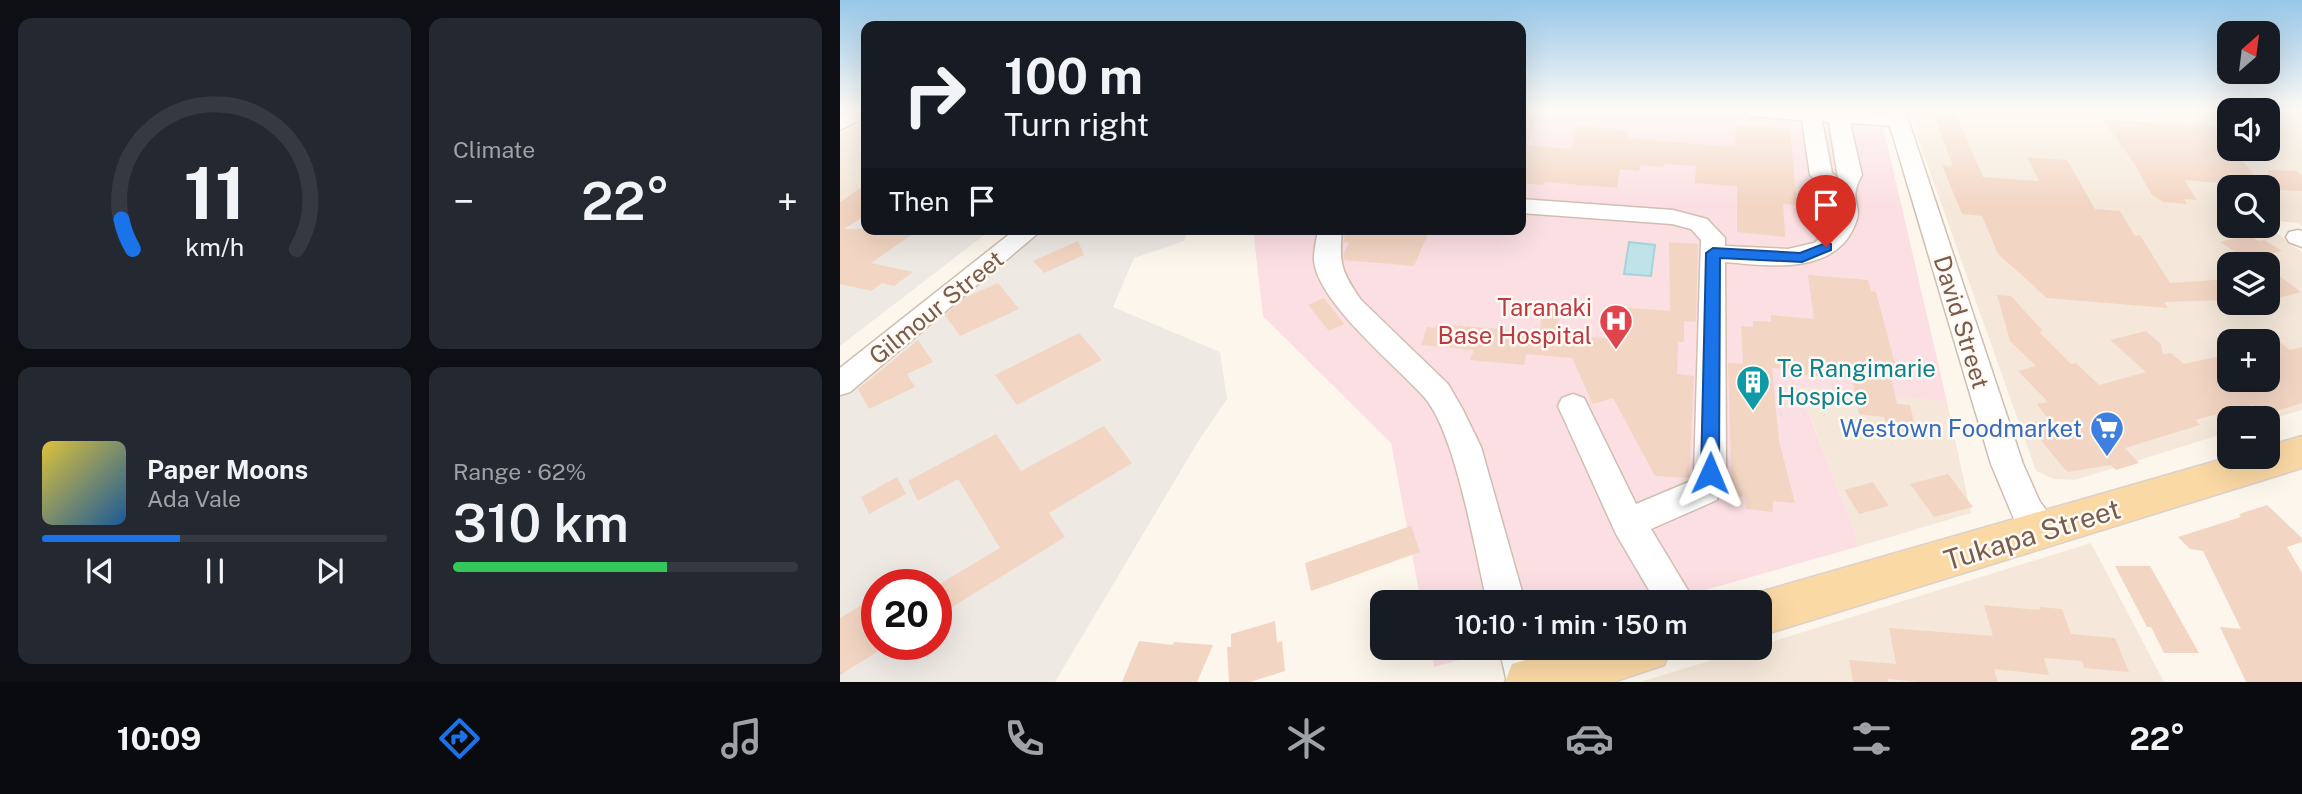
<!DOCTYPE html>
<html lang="en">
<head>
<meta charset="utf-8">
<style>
  :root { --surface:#171b24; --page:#242831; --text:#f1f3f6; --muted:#9ea1a6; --line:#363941; --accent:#1a73e8 }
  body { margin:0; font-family:"Public Sans",sans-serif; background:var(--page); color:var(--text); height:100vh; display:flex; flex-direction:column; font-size:26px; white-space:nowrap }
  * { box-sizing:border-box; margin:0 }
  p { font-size:23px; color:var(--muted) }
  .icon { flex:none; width:38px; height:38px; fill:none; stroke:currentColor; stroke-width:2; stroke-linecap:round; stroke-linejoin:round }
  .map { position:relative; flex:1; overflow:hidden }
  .sheet { display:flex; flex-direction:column; gap:18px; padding:18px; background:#0d0f14; width:840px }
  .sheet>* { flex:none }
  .guide { position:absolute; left:21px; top:21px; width:665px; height:214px; border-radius:14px; box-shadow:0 7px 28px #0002; background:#171b24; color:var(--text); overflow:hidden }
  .needle { width:46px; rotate:28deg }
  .controls { position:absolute; left:1377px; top:21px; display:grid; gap:14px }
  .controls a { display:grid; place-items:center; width:63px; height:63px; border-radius:14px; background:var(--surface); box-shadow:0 7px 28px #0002; font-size:35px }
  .speed { position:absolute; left:21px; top:569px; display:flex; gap:14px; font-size:35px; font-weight:700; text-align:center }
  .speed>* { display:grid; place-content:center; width:91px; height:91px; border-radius:50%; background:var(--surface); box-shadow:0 7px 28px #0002; line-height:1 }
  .speed .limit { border:10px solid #d22; background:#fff; color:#111 }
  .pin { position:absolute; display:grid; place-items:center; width:60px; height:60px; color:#fff; margin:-72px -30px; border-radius:50% 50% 50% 0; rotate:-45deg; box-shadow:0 0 7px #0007 }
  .pin .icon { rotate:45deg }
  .me { position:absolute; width:77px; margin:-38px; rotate:1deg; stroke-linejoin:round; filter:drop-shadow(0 0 5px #0008) }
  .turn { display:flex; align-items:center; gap:24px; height:147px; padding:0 28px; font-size:32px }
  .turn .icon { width:91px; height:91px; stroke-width:2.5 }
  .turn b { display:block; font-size:49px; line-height:60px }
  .then { display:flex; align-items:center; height:66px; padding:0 28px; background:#0003; gap:14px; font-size:26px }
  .big { font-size:52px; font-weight:600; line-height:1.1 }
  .sheet .widget { flex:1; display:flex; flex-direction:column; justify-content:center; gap:10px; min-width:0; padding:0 24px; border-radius:14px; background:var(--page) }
  .sheet .dial { align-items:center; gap:0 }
  .dial svg { height:182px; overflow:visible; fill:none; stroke:var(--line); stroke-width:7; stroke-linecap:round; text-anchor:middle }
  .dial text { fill:var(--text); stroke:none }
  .song { display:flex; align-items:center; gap:21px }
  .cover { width:84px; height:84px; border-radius:10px; background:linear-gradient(135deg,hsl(50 70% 55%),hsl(210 70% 35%)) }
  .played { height:7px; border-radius:4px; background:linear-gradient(90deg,var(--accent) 40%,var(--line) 40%) }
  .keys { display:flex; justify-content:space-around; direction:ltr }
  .heat { display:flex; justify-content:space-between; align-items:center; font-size:38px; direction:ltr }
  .charge { height:10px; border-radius:5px; background:linear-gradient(90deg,#34c759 62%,var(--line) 0) }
  .sheet .tiles { flex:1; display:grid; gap:18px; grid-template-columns:repeat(2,1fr) }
  .trip { position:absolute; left:530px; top:590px; width:402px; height:70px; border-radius:14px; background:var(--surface); box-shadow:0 7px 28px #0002; font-weight:600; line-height:70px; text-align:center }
  .tab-bar { display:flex; height:112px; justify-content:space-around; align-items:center; background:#090b0e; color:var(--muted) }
  .tab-bar .icon { width:49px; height:49px }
  .tab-bar .current { color:var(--accent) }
  .tab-bar b { font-size:32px; color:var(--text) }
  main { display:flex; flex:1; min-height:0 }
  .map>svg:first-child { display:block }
  .residential { fill:#f5e8da; fill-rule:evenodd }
  .industrial { fill:#efe9e4; fill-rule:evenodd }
  .medical { fill:#fbdfe3 }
  .water { fill:#bfe3e8; stroke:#a5d3da; stroke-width:2 }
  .building { fill:#f3d5c3 }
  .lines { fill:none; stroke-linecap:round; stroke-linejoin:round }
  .minor-casing { stroke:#d1beb0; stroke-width:3 }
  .major-casing { stroke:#dad1cd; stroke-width:3 }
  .minor { fill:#fff; fill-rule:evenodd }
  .major { fill:#fbd9a5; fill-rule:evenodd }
  .route { fill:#1a73e8; stroke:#114b97; stroke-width:2 }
  .labels { text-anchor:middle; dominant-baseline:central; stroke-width:5; stroke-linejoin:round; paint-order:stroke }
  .street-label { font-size:24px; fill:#7a5c4d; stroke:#fffaf3 }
  .health-label { font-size:24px; fill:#be3a42; stroke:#fffaf3; text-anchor:end }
  .culture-label { font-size:24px; fill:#0d838f; stroke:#fffaf3; text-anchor:start }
  .shop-label { font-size:24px; fill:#366cbe; stroke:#fffaf3; text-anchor:end }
  .near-street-label { font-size:28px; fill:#7a5c4d; stroke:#fffaf3 }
</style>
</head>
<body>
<main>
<section class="sheet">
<div class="tiles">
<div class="widget dial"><svg viewBox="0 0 100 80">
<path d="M14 69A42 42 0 1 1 86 69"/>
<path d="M14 69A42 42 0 0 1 9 56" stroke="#1a73e8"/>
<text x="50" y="56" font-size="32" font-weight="700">11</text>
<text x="50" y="72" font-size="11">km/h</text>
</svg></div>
<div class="widget"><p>Climate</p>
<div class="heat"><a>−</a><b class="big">22°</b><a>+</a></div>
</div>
<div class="widget">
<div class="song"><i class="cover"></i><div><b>Paper Moons</b><p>Ada Vale</p></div></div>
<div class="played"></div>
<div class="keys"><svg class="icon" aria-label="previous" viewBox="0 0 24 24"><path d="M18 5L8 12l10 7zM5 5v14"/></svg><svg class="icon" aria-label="pause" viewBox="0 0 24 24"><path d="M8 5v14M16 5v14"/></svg><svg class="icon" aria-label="next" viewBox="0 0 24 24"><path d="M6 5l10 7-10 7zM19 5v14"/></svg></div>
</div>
<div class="widget"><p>Range · 62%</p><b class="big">310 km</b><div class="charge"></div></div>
</div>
</section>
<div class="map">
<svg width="1462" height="682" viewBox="0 0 1462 682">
  <rect width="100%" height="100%" fill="#fdf6ec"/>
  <path class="residential" d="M1068,110H1389L1390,149H1428V110H1462V226L1457,223L1428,220V187H1390V226H1427L1462,252V410L1428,420L1390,418L1389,432L1235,480L1214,479L1196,471ZM1390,264H1428V303H1390ZM1390,341H1428V380H1390Z
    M26,120V216L0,232V135Z
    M958,385L1107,402L1131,513L1020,546Z
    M1251,543L1324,682H800L912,648H920L921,645Z"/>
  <path class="industrial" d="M26,216V229H152L0,346V232Z
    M191,229H347L344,241L294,258L273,307L380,352L387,399L359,440L215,682H0V383ZM37,584H96V644H37Z"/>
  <path class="medical" d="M681,110H1000L1040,113L1107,402L958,386L1020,546L823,602H581L551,443L423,316L413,229H681Z
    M590,648H663L594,667Z"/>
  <path class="water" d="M789,242L815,245L811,276L784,274Z"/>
  <path class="building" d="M681,110H699L687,145L731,149L737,126L788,130L787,138L895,147L896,125L950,129L957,205L943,204L945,237L897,232V186L855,183L856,166L824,164L823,167L800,165L799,171L780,169L777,188L704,182L703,185L681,183Z
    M1095,110H1114L1143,177L1199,181L1187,157L1227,160L1255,209L1280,211L1295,236L1300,235L1330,283L1390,279V300L1324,302L1328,308L1207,298L1158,254L1142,216L1122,214L1102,165L1113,166L1095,119H1099Z
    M1263,120L1373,125L1390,145V149H1393L1424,187H1392L1390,184L1344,180L1357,200L1344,199L1347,204L1323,202L1311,194L1296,166Z
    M1428,170L1457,171L1462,176V191L1428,190Z
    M26,184V215L4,229H80L31,263L73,272L54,286L42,283L31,291L0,284V202Z
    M505,229H590L574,266L504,260V253L509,243L504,242Z
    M1409,235L1418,241L1424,240L1442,251L1407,260L1380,242Z
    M238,241L244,255L204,273L193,261Z
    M829,242L858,244L856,322L844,321V342H838L837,374L854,376L849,478L815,476L773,398L753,404L732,358L686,354L684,365L630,360L634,350L581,345L587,327L595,328L597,324L699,332L704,307L721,308L716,334L784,340L777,307L830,311Z
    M1428,267L1461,292L1428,301Z
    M968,275L1028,280L1031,291L1036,292L1056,368H1049L1057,404L1070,405L1077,433L1047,431L1044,417L1019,414L1012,379L964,375V371L932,368L939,441L955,503L933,501V512L906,509L905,497L892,496L888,363L903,364L901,326L913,327V321L931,322V315L974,319Z
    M158,283L179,309L120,336L105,315L126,297Z
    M1157,295L1171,296L1203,331L1199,332L1231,364L1236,363L1259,385L1306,372L1270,340L1306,331L1321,344L1323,354L1331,353L1344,364L1390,354V380H1428V333L1450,350L1462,347V403L1425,415L1413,405L1355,420L1360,425L1285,448L1299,463L1276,470L1271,465L1227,472L1187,423L1209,420L1197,404L1208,402L1178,371L1196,366L1170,341Z
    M484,298L504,324L489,331L468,305Z
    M239,333L262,360L177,405L155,375Z
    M78,340L93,362L67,374L75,387L29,409L18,389Z
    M264,426L292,463L209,513L225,537L96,617V586L160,548L118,479L78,501L68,481L156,434L181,471Z
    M1108,474L1133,507L1094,517L1070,484Z
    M57,477L66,494L29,514L21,497Z
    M1033,482L1049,506L1019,514L1004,490Z
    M1427,505L1462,538V542L1447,547L1462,573V682H1406L1380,627L1401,629L1363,551L1350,549L1338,537L1401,517L1399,514Z
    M571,526L580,552L471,591L465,563Z
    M1275,566H1310L1359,653H1324L1311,627H1307Z
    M37,596V652L0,675V618Z
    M1144,605L1200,610L1199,607L1222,609L1231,634L1275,638L1289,672L1244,668L1242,661L1204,658L1209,675L1154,669L1158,682H1079L1048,679V682H1013L1009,660L1056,664L1049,628L1153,636Z
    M435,621L437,643L442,641L445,671L410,682H389L387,647H391V634Z
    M299,641L333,645L334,642L373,645L357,682H282Z"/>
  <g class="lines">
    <g class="minor-casing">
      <path id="minor" d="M9,110H26V117L0,130V116Z
        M900,110H1000L1046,114L1045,110H1065L1183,464L1199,500L1218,528L1213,539L1201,543L1189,539L1174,519L1151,464L1050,126L1010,123L1022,175C1007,202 1023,204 1016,222C997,276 930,266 885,262L886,473L877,500L811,529L855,602H816L776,534L718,406L722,398L733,394L744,398L796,504L851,481L854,473L861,240L851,229L832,224L681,213V199L833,210L867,219L885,238V246L948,249L974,243L986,233L994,218L991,194L970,175L962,120L910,116ZM982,121L989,122L998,178L992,173Z
        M176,229H203L10,392L0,395V368Z
        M478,229H502C499,264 501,271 521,300L608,384L623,410L641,447L685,602H647C635,551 616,435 585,398C556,365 479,304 474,261C473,252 477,239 478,229Z
        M1458,230L1462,231V247L1449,242L1446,237L1449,232Z
        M659,648H697L707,682H667Z"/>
    </g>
    <g class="major-casing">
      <path id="major" d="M1462,436V468L920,636V602H902L903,598L920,592L1390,457H1428V446Z
        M724,648H831L824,665L773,682H665L672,664Z"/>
    </g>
    <use href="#minor" class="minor"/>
    <use href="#major" class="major"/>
  </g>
  <linearGradient id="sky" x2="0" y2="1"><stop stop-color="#97c7e8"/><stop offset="0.53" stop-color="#fefbf6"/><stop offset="1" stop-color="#fefbf6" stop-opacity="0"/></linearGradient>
  <rect width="1462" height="206" fill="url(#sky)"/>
  <path class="route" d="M986,243L991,244V250L962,262L880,258L879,473L876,478L870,480L863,478L861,473L866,253L873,248L960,253Z"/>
  <defs>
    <g id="hospital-pin" transform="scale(1.75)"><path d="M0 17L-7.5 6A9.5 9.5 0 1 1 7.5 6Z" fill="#e0444e" stroke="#fffaf3"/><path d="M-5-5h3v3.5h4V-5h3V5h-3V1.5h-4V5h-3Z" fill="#fff"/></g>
    <g id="building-pin" transform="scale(1.75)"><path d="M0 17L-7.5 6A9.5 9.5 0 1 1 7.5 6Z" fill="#0f9aa8" stroke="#fffaf3"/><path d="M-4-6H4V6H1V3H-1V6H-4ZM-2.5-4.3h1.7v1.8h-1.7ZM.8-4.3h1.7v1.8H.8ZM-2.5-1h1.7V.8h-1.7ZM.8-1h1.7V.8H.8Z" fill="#fff"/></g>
    <g id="supermarket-pin" transform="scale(1.75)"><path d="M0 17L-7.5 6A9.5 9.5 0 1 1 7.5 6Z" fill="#3f7fe0" stroke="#fffaf3"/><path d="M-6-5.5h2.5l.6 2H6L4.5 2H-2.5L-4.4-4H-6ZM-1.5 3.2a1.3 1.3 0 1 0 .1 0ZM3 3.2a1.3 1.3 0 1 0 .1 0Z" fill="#fff"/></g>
  </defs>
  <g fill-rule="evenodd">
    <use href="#hospital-pin" x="776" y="321"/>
    <use href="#building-pin" x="913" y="382"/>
    <use href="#supermarket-pin" x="1267" y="428"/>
  </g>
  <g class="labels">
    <g class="street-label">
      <text transform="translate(96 307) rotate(-39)">Gilmour Street</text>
      <text transform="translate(1122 322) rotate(73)">David Street</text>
    </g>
    <g class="health-label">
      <text x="752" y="307">Taranaki<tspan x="752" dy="28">Base Hospital</tspan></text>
    </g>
    <g class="culture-label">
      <text x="937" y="368">Te Rangimarie<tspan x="937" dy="28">Hospice</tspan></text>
    </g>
    <g class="shop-label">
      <text x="1242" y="428">Westown Foodmarket</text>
    </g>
    <g class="near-street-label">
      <text transform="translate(1192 534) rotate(-17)">Tukapa Street</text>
    </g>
  </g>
</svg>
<div class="controls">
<a><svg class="needle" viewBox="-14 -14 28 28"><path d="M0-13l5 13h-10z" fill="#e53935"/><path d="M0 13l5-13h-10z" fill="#9ea1a6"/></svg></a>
<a><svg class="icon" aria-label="sound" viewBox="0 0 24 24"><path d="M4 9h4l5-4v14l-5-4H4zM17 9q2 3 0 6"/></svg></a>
<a><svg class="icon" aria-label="search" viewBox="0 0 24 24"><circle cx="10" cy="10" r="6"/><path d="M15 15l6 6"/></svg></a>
<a><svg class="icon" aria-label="layers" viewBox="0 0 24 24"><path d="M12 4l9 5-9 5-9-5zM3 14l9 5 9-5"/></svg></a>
<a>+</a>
<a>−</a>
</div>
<div class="speed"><div class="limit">20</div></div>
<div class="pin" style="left:986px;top:247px;background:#d93025"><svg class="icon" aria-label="arrive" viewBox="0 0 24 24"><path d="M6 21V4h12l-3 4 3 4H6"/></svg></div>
<svg class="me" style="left:870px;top:473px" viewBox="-20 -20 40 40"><path d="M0-17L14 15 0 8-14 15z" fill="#1a73e8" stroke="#fff" stroke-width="4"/></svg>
<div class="trip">10:10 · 1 min · 150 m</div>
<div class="guide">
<div class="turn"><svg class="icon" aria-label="right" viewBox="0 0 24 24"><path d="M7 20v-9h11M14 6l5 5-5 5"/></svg><div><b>100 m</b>Turn right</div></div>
<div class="then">Then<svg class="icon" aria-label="arrive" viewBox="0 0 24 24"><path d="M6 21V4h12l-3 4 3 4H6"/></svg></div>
</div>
</div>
</main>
<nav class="tab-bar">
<b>10:09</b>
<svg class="icon current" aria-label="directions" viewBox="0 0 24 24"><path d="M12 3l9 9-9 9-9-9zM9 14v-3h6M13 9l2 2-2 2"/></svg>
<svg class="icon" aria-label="music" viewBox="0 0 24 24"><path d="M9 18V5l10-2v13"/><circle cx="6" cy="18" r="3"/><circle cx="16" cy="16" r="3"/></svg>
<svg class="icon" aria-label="phone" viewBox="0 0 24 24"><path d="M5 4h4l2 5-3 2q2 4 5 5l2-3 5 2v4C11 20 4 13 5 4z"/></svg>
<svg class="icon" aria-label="climate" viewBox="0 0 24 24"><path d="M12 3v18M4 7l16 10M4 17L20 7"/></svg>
<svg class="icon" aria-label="car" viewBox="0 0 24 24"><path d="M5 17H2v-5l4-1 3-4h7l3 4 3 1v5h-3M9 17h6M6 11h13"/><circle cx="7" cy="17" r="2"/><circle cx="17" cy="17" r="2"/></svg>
<svg class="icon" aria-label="filters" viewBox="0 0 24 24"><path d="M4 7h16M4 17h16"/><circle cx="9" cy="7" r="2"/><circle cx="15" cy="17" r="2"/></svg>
<b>22°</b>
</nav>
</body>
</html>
